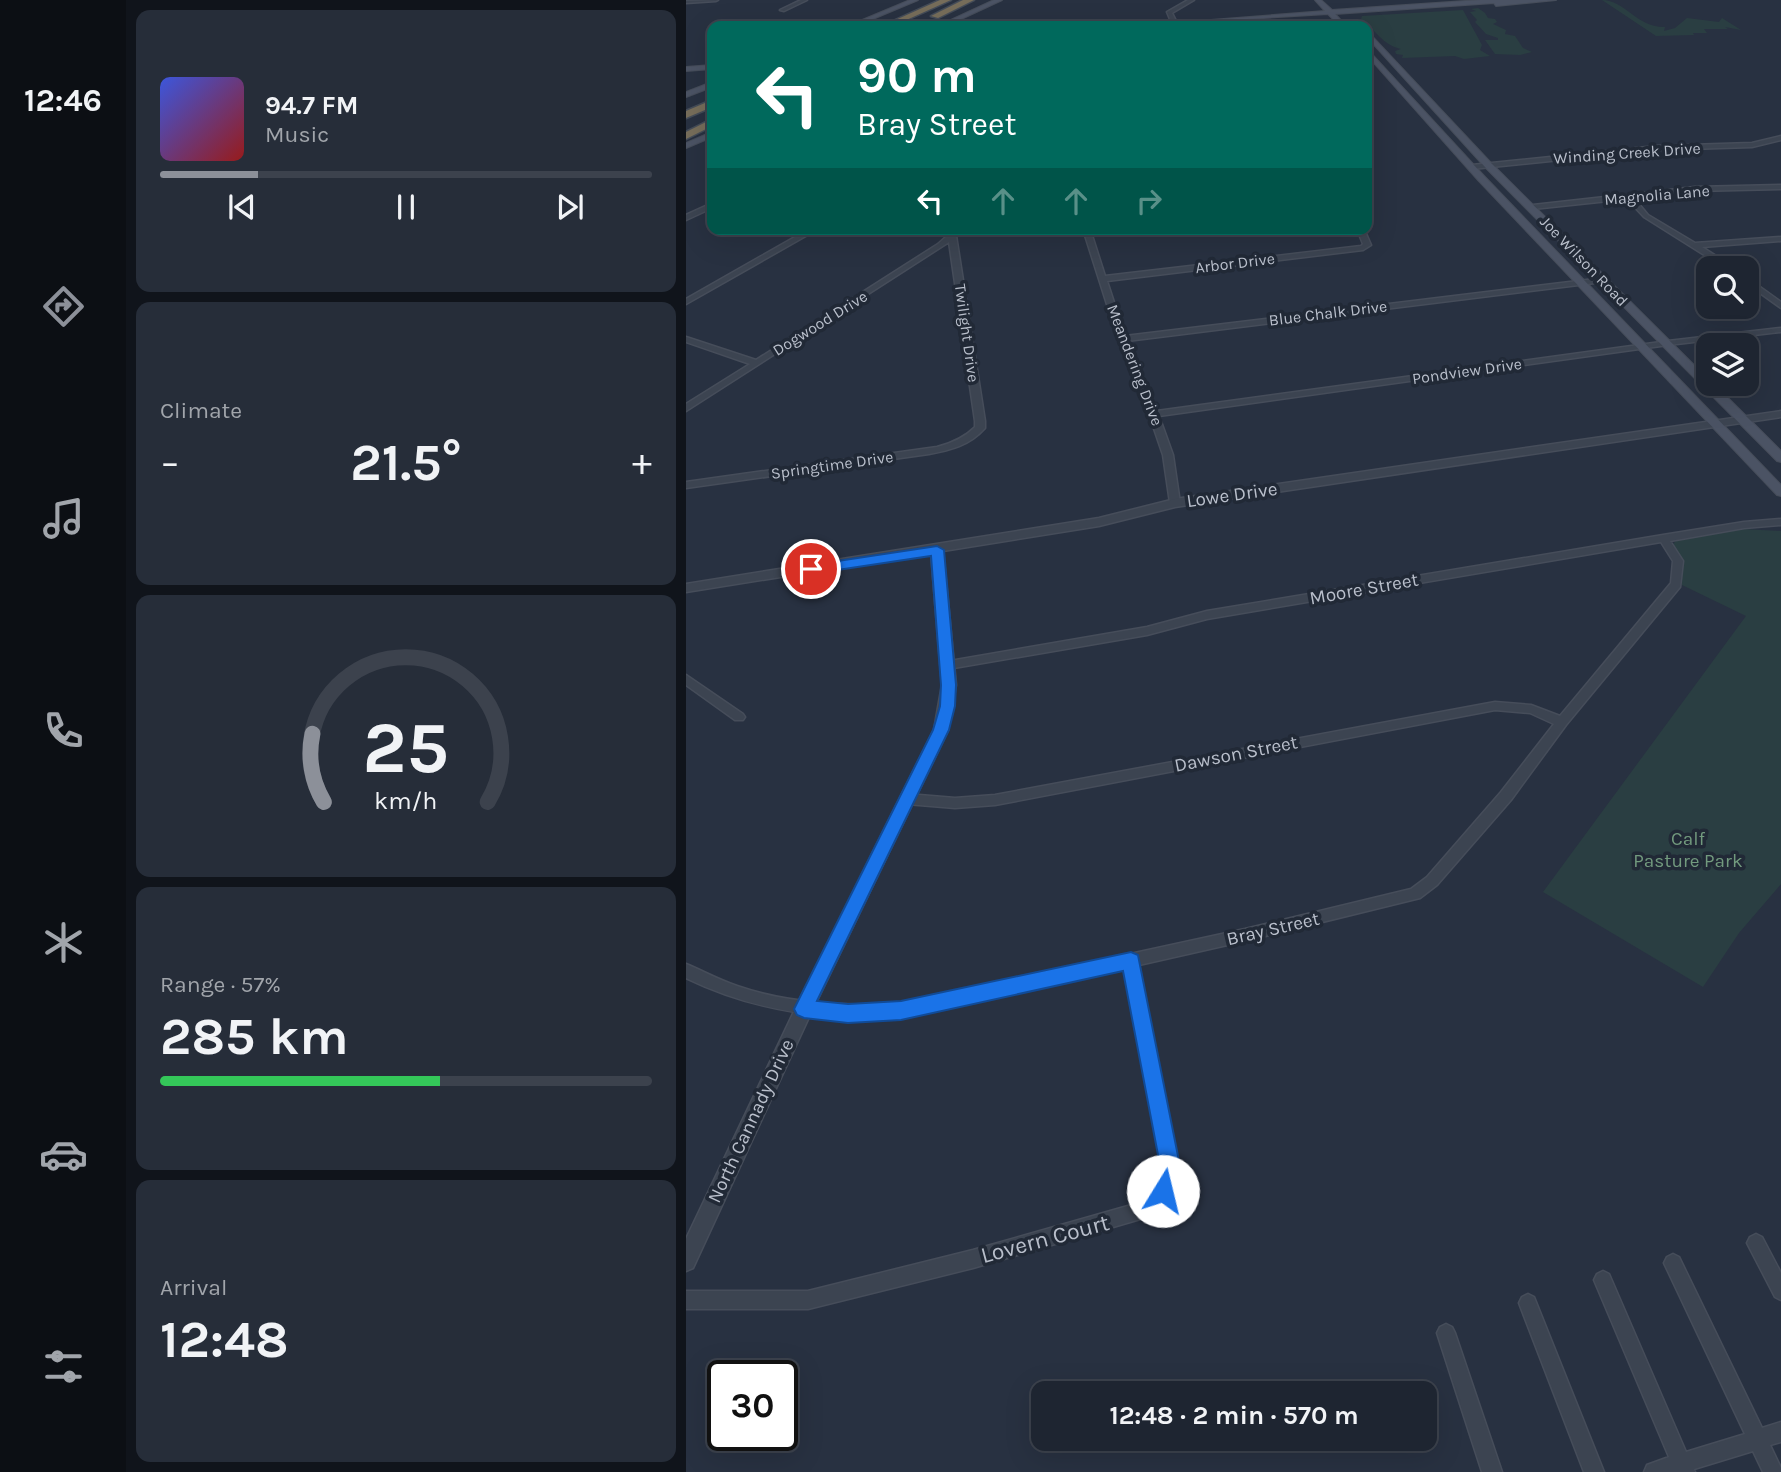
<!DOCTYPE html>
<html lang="en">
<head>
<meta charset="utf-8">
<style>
  :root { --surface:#1e2531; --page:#262d39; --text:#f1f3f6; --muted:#a1a5ab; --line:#3c424d; --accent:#8c9099 }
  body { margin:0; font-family:Karla,sans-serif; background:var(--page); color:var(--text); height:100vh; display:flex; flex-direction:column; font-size:26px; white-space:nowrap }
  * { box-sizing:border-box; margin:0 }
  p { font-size:23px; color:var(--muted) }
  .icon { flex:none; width:38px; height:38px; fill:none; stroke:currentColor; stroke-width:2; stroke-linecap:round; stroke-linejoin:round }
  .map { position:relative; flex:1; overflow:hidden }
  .sheet { display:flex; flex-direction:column; gap:10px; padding:10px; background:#10141b; width:560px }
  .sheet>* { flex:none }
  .top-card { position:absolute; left:21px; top:21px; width:665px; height:214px; border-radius:14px; box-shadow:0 7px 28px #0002,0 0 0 2px var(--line); background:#00695c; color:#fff; overflow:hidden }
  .controls { position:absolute; left:1010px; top:256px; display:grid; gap:14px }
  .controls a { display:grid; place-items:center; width:63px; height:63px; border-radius:14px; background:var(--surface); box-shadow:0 7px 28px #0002,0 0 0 2px var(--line); font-size:35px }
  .speed { position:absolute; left:21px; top:1360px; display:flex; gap:14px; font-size:35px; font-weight:700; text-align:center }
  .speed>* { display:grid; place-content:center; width:91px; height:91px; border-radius:50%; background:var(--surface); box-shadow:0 7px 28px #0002,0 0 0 2px var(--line); line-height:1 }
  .speed .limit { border:4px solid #111; border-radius:10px; background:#fff; color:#111 }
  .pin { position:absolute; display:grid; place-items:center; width:60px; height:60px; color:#fff; margin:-30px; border:4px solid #fff; border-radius:50%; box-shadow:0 2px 7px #0007 }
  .me { position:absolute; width:77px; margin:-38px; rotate:9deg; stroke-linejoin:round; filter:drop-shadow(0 0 5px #0008) }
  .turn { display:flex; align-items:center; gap:24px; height:147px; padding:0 35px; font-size:32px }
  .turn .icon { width:91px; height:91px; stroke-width:2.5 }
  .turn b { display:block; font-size:49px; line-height:60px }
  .lanes { display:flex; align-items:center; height:66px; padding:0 35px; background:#0003; justify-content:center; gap:35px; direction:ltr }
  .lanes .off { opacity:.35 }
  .big { font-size:52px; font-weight:700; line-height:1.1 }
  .sheet .widget { flex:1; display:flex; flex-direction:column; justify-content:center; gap:10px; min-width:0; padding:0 24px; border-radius:14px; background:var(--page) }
  .sheet .dial { align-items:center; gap:0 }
  .dial svg { height:182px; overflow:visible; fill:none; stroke:var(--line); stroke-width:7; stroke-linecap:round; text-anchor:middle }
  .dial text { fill:var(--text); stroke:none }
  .song { display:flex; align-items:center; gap:21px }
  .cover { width:84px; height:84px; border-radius:10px; background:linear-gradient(135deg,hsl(230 70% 55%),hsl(0 70% 35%)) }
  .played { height:7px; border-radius:4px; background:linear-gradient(90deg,var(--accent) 20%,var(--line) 20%) }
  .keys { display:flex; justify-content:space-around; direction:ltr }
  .heat { display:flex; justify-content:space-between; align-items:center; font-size:38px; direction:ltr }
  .charge { height:10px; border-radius:5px; background:linear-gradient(90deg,#34c759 57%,var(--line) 0) }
  .trip { position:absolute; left:345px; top:1381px; width:406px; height:70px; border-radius:14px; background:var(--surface); box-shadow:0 7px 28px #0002,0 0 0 2px var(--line); font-weight:700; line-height:70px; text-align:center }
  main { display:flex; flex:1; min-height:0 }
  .tab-bar { display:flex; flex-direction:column; width:126px; justify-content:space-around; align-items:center; background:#0c0f14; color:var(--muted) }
  .tab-bar .icon { width:49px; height:49px }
  .tab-bar .current { color:var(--accent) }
  .tab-bar b { font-size:32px; color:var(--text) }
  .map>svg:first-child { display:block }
  .green { fill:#2a3e42 }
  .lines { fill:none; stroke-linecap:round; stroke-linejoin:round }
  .minor-casing { stroke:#464d5a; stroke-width:3 }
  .tertiary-casing { stroke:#464d5a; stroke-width:3 }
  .secondary-casing { stroke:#464d5a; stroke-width:2 }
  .motorway-casing { stroke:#444c58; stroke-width:3 }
  .minor { fill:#3c4451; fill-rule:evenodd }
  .tertiary { fill:#3c4451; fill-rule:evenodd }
  .secondary { fill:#4b5364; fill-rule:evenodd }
  .motorway { fill:#766d5a; fill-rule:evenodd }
  .route { fill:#1a73e8; stroke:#114b97; stroke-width:2 }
  .labels { text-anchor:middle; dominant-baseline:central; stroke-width:7; stroke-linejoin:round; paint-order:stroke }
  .far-street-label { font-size:16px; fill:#b9bfcb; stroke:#212936 }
  .street-label { font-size:19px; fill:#b9bfcb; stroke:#212936 }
  .park-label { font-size:19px; fill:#729a7e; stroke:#212936 }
  .near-street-label { font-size:23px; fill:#b9bfcb; stroke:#212936 }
</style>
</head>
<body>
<main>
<nav class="tab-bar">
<b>12:46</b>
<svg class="icon current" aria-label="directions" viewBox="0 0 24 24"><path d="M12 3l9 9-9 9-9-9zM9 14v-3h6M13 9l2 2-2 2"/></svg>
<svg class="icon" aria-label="music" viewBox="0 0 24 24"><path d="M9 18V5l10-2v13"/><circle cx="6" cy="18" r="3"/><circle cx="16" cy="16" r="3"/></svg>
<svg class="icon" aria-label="phone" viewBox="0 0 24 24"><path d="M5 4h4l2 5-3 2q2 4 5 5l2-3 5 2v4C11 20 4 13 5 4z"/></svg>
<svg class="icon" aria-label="climate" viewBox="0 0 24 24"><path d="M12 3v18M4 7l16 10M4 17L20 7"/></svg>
<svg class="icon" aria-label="car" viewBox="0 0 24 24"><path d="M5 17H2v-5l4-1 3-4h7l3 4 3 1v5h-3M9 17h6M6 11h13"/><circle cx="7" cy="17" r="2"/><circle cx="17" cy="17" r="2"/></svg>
<svg class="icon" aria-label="filters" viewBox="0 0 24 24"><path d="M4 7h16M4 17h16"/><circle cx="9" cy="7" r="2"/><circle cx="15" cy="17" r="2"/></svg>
</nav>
<section class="sheet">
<div class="widget">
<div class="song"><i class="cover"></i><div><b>94.7 FM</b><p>Music</p></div></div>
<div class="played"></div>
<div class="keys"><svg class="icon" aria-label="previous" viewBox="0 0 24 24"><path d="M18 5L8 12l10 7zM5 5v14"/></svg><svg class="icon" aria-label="pause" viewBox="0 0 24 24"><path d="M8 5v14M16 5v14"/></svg><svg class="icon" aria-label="next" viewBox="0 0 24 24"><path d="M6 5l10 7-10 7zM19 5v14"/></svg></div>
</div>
<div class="widget"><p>Climate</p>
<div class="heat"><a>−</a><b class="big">21.5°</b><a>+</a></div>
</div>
<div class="widget dial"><svg viewBox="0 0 100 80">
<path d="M14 69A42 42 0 1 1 86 69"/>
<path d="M14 69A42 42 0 0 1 9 39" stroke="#8c9099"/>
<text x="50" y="56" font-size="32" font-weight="700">25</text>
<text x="50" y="72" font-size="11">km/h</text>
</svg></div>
<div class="widget"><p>Range · 57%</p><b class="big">285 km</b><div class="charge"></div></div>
<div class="widget"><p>Arrival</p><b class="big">12:48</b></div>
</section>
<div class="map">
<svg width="1095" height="1472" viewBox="0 0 1095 1472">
  <rect width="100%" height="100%" fill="#283141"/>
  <path class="green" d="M916,0C939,0 951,28 979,27L978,31L989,28L1001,18L1033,22L1036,18L1055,30L1039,27L1042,29H1018L1021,33H1007L1008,35L970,36Z
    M792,8L799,13L802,18L809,19L811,22L807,24L820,30L819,34L829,36L837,48L846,52L834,55L809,54L799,40H812V38L800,34L789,22L791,20L784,12L790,11L785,9Z
    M777,10L796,45L794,50L804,56L778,59L769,56L716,58L717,55L710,54L709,51L715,49C696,45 689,29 675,19L676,16Z
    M1057,529L1095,531V884L1053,933L1017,987L857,892L1060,616L996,585L995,559L987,545L990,540Z"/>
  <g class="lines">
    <g class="minor-casing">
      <path id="minor" d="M32,0L30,1L0,3V1Z
        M115,0H121L98,11L94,10Z
        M502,0H508L486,13L491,23L486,24L481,12Z
        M455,24L458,26H451L452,25Z
        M1095,136V140L1066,147L971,150L786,169L783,167L786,165L971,146L1066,143Z
        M1095,185V189L1009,191L948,198L962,215L1009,243L1095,237V241L1016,247L1049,268H1039L958,217L941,199L847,209L844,207L847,205L1009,187Z
        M26,203V208L0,220V215Z
        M123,229H132L0,304V299Z
        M261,229H269L299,421V428C284,445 265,450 243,454L0,488V482L251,447C266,443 278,438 289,427V421L263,242L0,411V404L64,364L0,342V337L70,360L252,244L262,235Z
        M397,229H404L419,276L675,246L677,244L671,229H678L685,245L677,250L421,281L439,336L917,278L921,280L917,282L441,341L471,411L982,341L1095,328V332L982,345L473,416L487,455L494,503L489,506L484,503L477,455L463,414L432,339Z
        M1060,277L1095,302V308L1060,283Z
        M1095,519V525L1058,528L984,541L997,561L994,587L880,725L825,800L751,885L734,898L559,941L453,965L492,1171L475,1213L287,1268L122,1309H0V1291H122L287,1250L463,1200L476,1171L439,968L214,1018C139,1021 68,1011 0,978V964C17,971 33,980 51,986C103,1004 159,1006 214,1004L559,929L725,889L741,877L815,792L868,724L844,713L809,710L309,805L269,808L221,804L216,803L215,799L216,795L221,794L269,798L309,795L809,702L845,705L874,716L985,583L987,561L975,542L521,619L461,635L262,669L256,665L258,662L461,627L521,611L977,535L1058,522Z
        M0,675L57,714L59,717L57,720H49L0,685Z
        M1070,1234L1076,1237L1095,1273V1300L1089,1297L1061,1243L1064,1237Z
        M987,1254L993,1257L1076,1428L1095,1422V1442L1084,1445L1095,1468V1472H1077L1067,1451L1008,1469L1009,1472H958L961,1465L983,1457L908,1280L911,1274L917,1271L923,1274L1000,1452L1059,1434L978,1263L981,1257Z
        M842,1294L848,1297L918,1472H898L833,1303L836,1297Z
        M760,1324L766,1327L769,1333L816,1472H796L751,1333L754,1327Z"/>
    </g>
    <g class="tertiary-casing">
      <path id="tertiary" d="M1095,411V417L489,507L413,526L257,551L270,685L262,730L124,1015L7,1268L0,1271V1239L112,1003L248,730L256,685L245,553L0,592V584L413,518L489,499Z"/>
    </g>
    <g class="secondary-casing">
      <path id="secondary" d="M224,0H232L170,26H162Z
        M308,0H316L260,26H252Z
        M629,0H635L646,10L794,0H870L810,6L808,3L649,14L660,26H654L642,14L448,26L639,11Z
        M681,31L805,163L1022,379V383H1027L1095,451V462L1091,461L799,167L681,37Z
        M681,49L798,176L1095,485V496L1091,495L792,180L681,55Z
        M26,65V69L0,71V67Z
        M26,82V87L0,97V92Z
        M26,132V137L0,148V143Z"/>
    </g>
    <g class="motorway-casing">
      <path id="motorway" d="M254,0H265L207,26H196Z
        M277,0H288L252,18L245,16Z
        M26,100V107L0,118V111Z
        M26,119V126L0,139V132Z"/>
    </g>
    <use href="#minor" class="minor"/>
    <use href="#tertiary" class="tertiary"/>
    <use href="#secondary" class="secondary"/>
    <use href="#motorway" class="motorway"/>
  </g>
  <path class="route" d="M251,546L258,550L270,685L269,706L263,730L131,1001L162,1004L215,1001L445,952L452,955L495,1171L485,1199L477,1202L469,1199L466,1191L474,1171L472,1155L437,971L215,1020L162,1023L118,1018L111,1015L108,1009L247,730L254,706L255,685L245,556L125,574L119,569L125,565Z"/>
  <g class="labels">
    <g class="far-street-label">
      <text transform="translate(941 153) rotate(-4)">Winding Creek Drive</text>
      <text transform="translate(971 195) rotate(-5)">Magnolia Lane</text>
      <text transform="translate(898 261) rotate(46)">Joe Wilson Road</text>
      <text transform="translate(549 263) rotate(-7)">Arbor Drive</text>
      <text transform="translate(642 313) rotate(-7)">Blue Chalk Drive</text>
      <text transform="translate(134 323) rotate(-32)">Dogwood Drive</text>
      <text transform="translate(281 333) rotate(82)">Twilight Drive</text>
      <text transform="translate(449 365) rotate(69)">Meandering Drive</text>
      <text transform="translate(781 371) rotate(-8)">Pondview Drive</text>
      <text transform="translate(146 465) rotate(-8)">Springtime Drive</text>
    </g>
    <g class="street-label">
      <text transform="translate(546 495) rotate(-8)">Lowe Drive</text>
      <text transform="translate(678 589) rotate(-10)">Moore Street</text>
      <text transform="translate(550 754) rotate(-11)">Dawson Street</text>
      <text transform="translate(587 929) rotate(-13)">Bray Street</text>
      <text transform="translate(65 1121) rotate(-65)">North Cannady Drive</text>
    </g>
    <g class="park-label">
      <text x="1002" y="839">Calf<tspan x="1002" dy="22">Pasture Park</tspan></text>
    </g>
    <g class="near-street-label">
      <text transform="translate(359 1239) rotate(-15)">Lovern Court</text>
    </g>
  </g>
</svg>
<div class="controls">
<a><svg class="icon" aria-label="search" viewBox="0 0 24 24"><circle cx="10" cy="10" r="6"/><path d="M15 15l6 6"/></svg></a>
<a><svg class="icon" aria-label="layers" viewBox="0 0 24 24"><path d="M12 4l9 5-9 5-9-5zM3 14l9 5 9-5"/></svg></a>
</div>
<div class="speed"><div class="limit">30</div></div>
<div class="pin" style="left:125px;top:569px;background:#d93025"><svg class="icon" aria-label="arrive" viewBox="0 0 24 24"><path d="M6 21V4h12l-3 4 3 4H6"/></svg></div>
<svg class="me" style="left:477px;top:1191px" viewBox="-20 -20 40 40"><circle r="19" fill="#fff"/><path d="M0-13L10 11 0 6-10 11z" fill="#1a73e8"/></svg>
<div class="trip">12:48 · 2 min · 570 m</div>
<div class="top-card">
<div class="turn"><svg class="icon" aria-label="left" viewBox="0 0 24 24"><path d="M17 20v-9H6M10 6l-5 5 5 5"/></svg><div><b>90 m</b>Bray Street</div></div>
<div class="lanes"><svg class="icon" aria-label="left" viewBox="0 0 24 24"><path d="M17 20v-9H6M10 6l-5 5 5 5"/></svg><svg class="icon off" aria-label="ahead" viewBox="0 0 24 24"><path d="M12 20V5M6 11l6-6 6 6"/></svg><svg class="icon off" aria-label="ahead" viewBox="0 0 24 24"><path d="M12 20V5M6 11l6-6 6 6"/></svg><svg class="icon off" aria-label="right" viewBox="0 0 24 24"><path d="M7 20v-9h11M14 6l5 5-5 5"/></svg></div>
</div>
</div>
</main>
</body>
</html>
